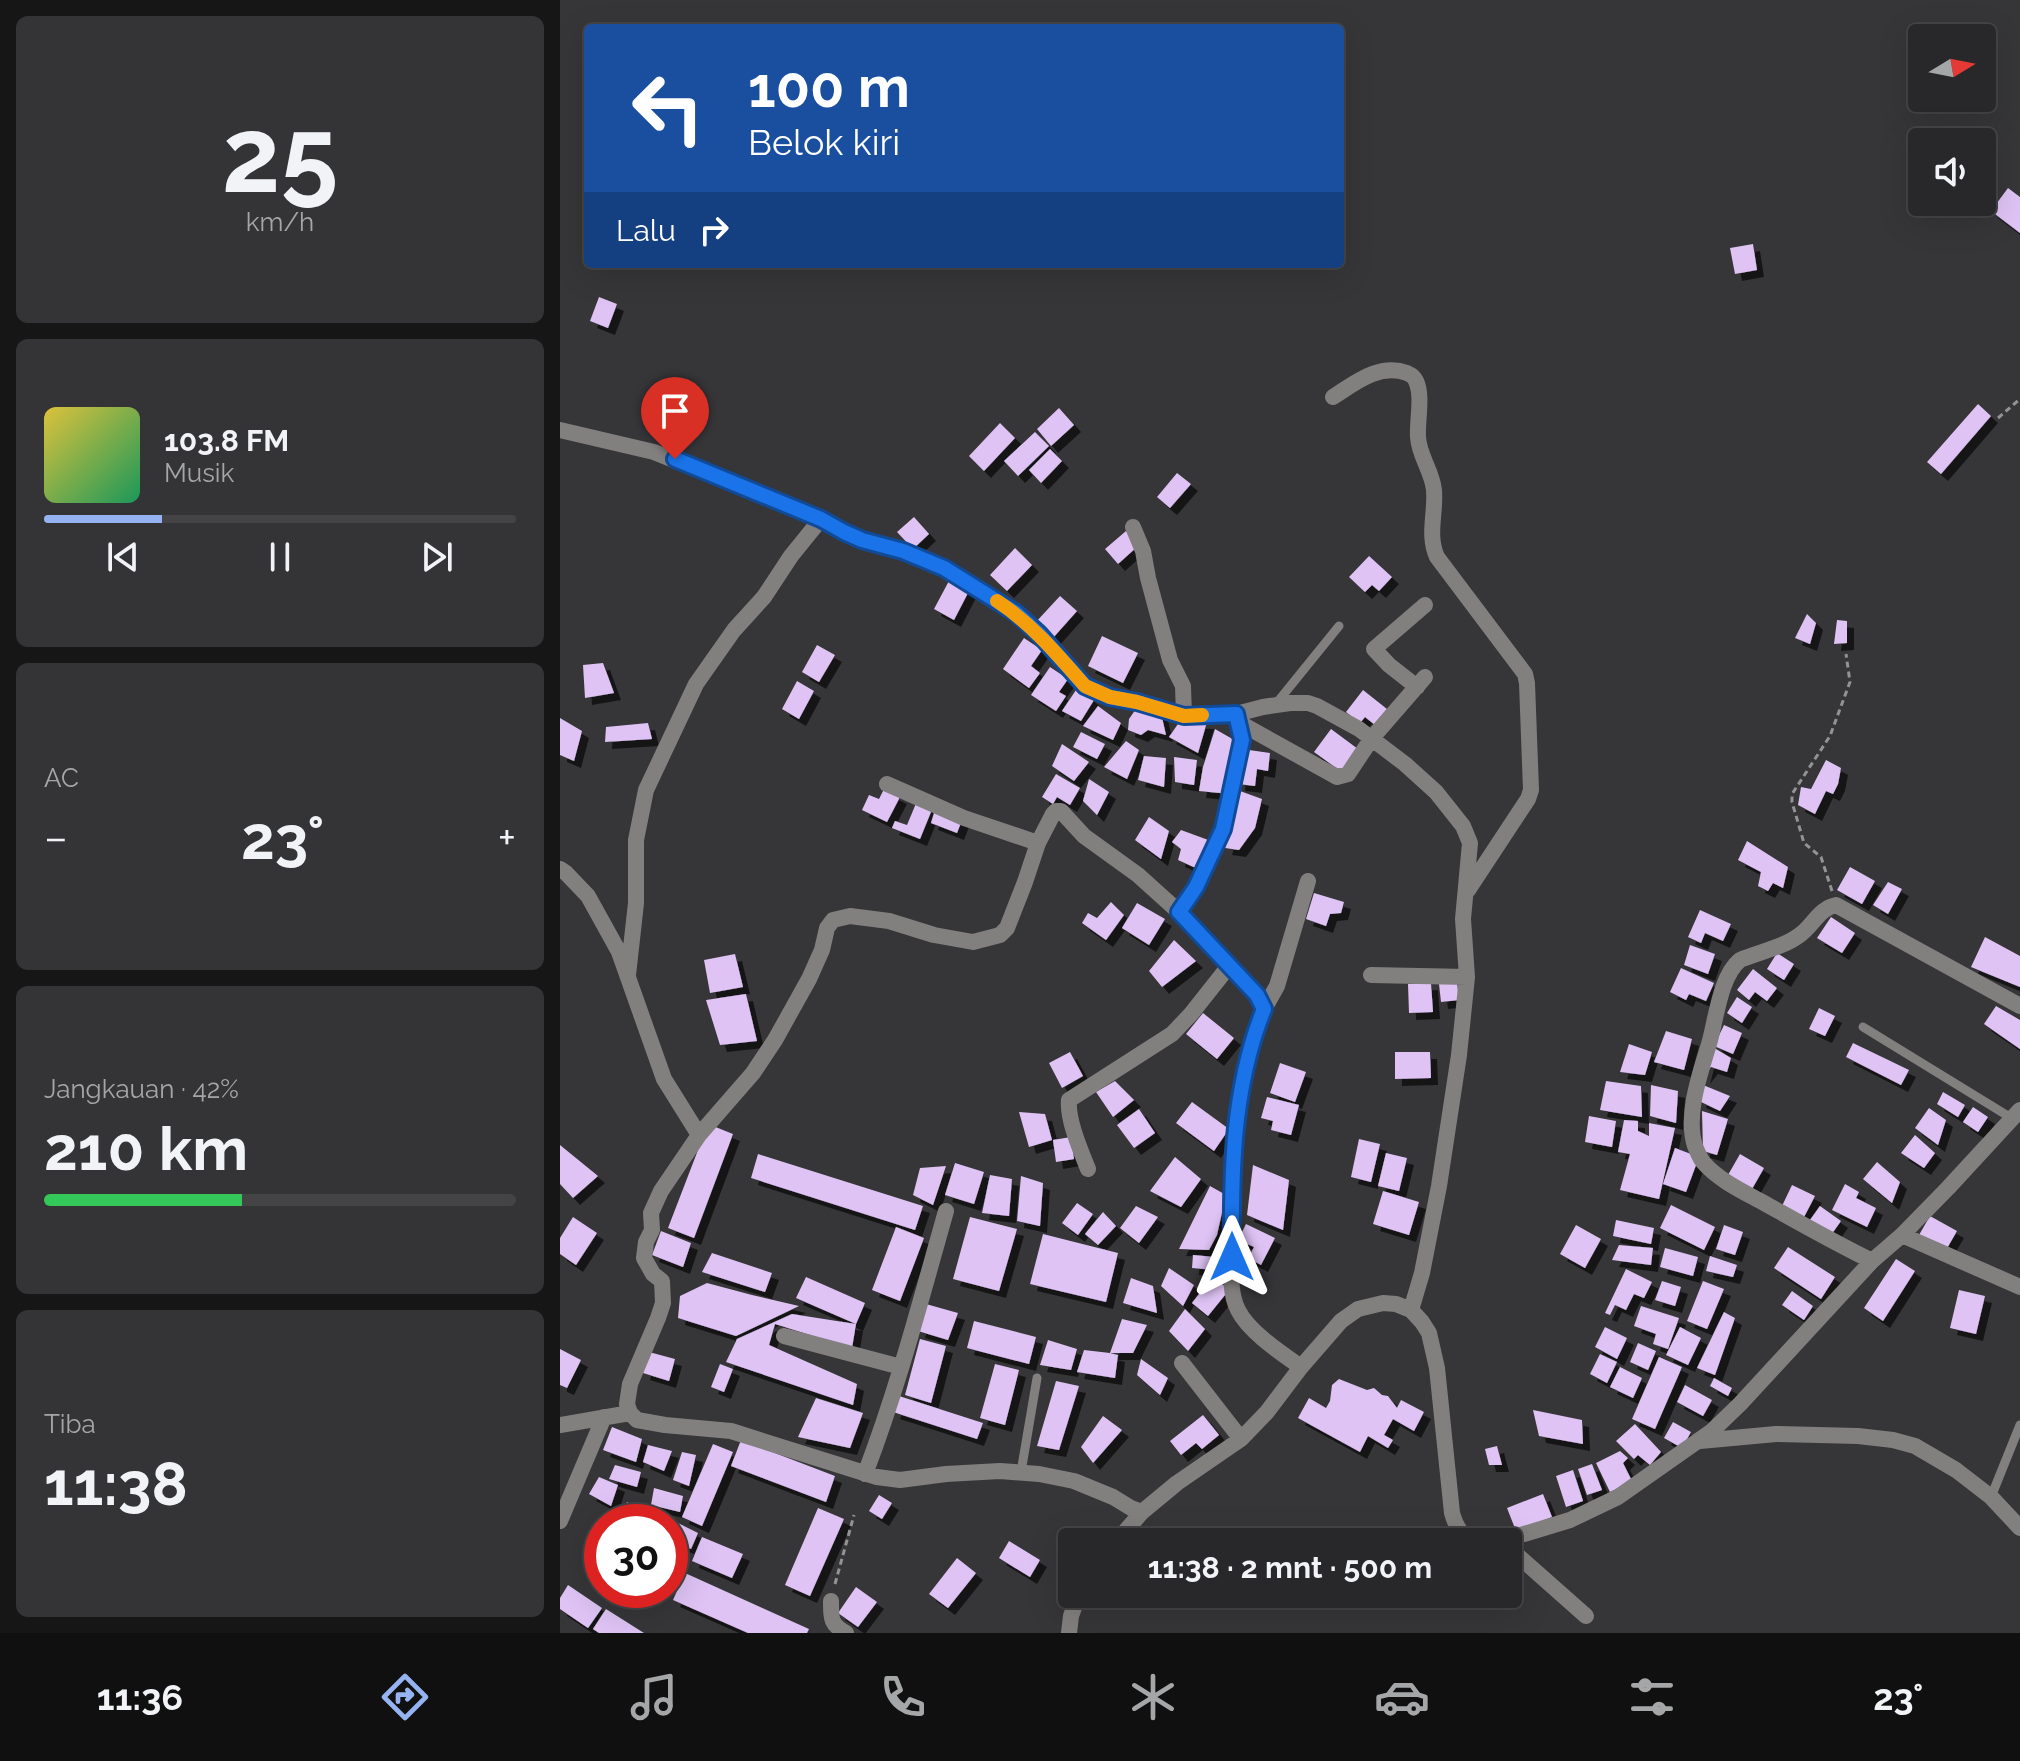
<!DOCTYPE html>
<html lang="id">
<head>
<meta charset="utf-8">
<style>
  :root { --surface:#28282a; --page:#343436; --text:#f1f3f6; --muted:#a5a6a8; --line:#444447; --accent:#95b2f1 }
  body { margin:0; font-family:Raleway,sans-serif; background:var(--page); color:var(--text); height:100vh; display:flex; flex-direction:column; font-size:30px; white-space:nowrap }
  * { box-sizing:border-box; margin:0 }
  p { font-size:26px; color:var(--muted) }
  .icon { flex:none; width:44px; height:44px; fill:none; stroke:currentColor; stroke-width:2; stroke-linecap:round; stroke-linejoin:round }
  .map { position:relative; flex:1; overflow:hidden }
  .side { display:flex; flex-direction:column; gap:16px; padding:16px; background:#161617; width:560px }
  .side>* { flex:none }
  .banner { position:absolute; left:24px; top:24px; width:760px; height:244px; border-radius:8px; box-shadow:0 8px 32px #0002,0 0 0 2px var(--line); background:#1a4fa0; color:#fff; overflow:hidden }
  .needle { width:52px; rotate:80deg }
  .buttons { position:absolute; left:1348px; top:24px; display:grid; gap:16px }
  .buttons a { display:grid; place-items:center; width:88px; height:88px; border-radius:8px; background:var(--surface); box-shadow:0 8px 32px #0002,0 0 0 2px var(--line); font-size:40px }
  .speed { position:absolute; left:24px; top:1504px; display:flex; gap:16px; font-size:40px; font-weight:700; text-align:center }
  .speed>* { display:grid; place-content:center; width:104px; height:104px; border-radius:50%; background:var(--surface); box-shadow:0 8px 32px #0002,0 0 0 2px var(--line); line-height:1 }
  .speed .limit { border:12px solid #d22; background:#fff; color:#111 }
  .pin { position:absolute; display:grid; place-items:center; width:68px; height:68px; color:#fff; margin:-82px -34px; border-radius:50% 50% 50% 0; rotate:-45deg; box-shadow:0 0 8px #0007 }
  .pin .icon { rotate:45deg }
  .me { position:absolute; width:88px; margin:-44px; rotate:0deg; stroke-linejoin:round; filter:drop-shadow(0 0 6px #0008) }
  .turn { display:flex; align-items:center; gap:28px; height:168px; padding:0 32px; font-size:36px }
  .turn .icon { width:104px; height:104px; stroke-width:2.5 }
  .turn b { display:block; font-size:56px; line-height:68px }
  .then { display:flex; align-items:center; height:76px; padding:0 32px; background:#0003; gap:16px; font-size:30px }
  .big { font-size:60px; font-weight:700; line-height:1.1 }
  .side .card { flex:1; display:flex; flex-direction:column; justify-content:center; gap:12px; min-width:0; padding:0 28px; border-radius:12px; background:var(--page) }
  .side .dial { align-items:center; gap:0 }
  .dial b { font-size:104px; line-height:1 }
  .song { display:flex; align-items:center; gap:24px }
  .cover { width:96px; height:96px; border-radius:12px; background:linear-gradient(135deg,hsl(50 70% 55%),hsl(150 70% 35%)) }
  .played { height:8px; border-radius:4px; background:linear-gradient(90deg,var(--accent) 25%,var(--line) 25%) }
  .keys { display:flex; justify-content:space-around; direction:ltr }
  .heat { display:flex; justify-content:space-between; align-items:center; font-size:44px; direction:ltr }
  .charge { height:12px; border-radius:6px; background:linear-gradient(90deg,#34c759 42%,var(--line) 0) }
  .trip { position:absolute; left:498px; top:1528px; width:464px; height:80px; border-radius:8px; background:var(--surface); box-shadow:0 8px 32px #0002,0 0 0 2px var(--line); font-weight:700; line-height:80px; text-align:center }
  .menu { display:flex; height:128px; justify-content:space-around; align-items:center; background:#101011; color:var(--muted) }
  .menu .icon { width:56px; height:56px }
  .menu .current { color:var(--accent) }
  .menu b { font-size:36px; color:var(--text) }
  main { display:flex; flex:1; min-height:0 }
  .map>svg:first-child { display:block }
  .building { fill:#dec3f4; filter:url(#shadow) }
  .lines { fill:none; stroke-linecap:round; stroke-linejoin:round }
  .path { stroke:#939294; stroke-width:3; stroke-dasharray:6 4; stroke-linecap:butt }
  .service { stroke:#82807f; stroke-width:9 }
  .minor { stroke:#82807f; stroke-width:16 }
  .route-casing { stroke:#114b97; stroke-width:20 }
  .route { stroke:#1a73e8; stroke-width:14 }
  .slow { stroke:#f59e0b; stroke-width:14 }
</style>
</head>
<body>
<main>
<section class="side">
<div class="card dial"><b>25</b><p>km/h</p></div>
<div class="card">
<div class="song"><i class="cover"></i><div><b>103.8 FM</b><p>Musik</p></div></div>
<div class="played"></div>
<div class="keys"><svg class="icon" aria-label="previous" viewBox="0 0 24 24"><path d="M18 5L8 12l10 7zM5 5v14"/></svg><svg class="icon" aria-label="pause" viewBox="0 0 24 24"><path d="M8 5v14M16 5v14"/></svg><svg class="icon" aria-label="next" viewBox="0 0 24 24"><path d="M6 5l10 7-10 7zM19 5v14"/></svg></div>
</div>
<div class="card"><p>AC</p>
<div class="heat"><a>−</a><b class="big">23°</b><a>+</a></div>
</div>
<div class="card"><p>Jangkauan · 42%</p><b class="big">210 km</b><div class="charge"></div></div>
<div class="card"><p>Tiba</p><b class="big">11:38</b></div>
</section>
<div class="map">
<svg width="1460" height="1633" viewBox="0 0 1460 1633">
  <defs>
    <filter id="shadow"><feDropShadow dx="7" dy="7" stdDeviation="0" flood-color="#0009"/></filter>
  </defs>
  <rect width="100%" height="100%" fill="#363538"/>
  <path class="building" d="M1448,188L1460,197V233L1431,211Z
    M1193,244L1197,270L1175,274L1170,248Z
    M39,297L57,304L48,328L30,321Z
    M1418,404L1431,416L1381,474L1367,462Z
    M499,408L514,425L491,446L477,429Z
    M440,423L455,438L424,471L409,456Z
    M475,432L489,446L458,476L444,461Z
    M490,449L502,461L481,483L469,470Z
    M617,473L631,484L610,508L597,497Z
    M354,517L369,534L353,549L337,532Z
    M566,531L578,546L558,564L545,549Z
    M455,548L472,565L447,591L430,575Z
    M809,556L832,577L819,591L812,585L805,592L789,577Z
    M390,579L410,589L394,620L374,609Z
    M500,596L517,611L492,639L475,623Z
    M1247,614L1256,623L1250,644L1235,638Z
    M1277,620L1287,621V643L1274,644Z
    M542,636L578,653L563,683L528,666Z
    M464,638L482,650L471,666L480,673L469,688L443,669Z
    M257,645L275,655L259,682L242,672Z
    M43,663L54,693L25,698L23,665Z
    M490,667L508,679L499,692L506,696L496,711L471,695Z
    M237,681L254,691L239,719L222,709Z
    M518,687L534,700L521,721L502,711Z
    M803,690L827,709L815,725L805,717L800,723L786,712Z
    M538,706L561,723L553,740L523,726Z
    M578,706L601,713L606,735L588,730L581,735L568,730L569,719Z
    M0,718L22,731L14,761L0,755Z
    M620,721L647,722L638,753L609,737Z
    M88,723L92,739L45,742L46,727Z
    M655,729L676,741L670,794L639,791L643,767Z
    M771,729L798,749L782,772L754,752Z
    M521,732L545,744L537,759L513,747Z
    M566,741L579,750L567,779L544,767Z
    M502,744L529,762L514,781L492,766Z
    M682,749L710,753L708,771L697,769L695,786L678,784Z
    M584,756L606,758L604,787L578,780Z
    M614,757L637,760L634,785L615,782Z
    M1266,760L1281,768L1278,784L1273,794L1266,791L1255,814L1238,805L1241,787L1251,789Z
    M496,774L520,788L510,805L497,797L493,804L482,797Z
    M529,779L549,792L537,815L523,801Z
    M324,789L340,797L327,822L302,810L309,795L319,799Z
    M680,791L702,799L695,828L679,850L665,848Z
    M357,801L373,807L360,839L332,828L335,821L347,825Z
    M375,810L402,820L397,833L371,823Z
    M589,817L609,831L601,859L575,840Z
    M621,830L651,841L638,869L618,860L621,849L612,842Z
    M1187,841L1228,867L1223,888L1213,883L1208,891L1198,886L1201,872L1178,860Z
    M1290,867L1315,881L1302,904L1277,890Z
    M1328,882L1342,889L1328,914L1313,905Z
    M754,893L784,902L781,913L770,914L766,926L746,919Z
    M551,902L564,915L546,940L522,923L528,913L537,918Z
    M577,903L605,919L589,945L562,928Z
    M1140,910L1171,924L1163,941L1145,933L1141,943L1128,937Z
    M1271,917L1295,933L1282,953L1257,938Z
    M1425,937L1460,956V987L1411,967Z
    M614,940L636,961L602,987L589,971Z
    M1130,945L1155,954L1148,974L1124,965Z
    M1217,953L1234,964L1224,980L1207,969Z
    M175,954L183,987L150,993L144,960Z
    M1121,968L1154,983L1146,1001L1129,994L1126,1000L1110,992Z
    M1193,969L1217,988L1207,1001L1195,992L1189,1000L1177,990Z
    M897,982L899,1000L881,1002L879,984Z
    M871,983L873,1012L849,1013L848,984Z
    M186,994L197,1041L160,1045L146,1000Z
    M1177,997L1192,1007L1182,1023L1167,1013Z
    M1436,1006L1460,1020V1049L1424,1024Z
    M1259,1008L1275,1016L1265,1036L1249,1029Z
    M643,1013L674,1038L657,1059L626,1034Z
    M1164,1025L1182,1033L1173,1054L1154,1046Z
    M1106,1031L1132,1039L1124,1070L1094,1062Z
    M1293,1043L1349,1070L1341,1085L1286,1057Z
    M1069,1044L1092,1052L1085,1075L1060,1072Z
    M1151,1046L1171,1058L1167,1072L1151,1067L1143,1077Z
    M510,1052L523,1076L502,1088L489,1063Z
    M835,1052H870L871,1078L835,1079Z
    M720,1063L746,1072L735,1102L710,1093Z
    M555,1081L574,1100L553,1117L536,1092Z
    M1046,1081L1081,1086L1082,1117L1040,1110Z
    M1091,1085L1118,1091L1116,1123L1090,1116Z
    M1143,1085L1170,1096L1160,1111L1139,1101Z
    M1383,1092L1405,1105L1398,1117L1377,1104Z
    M707,1097L739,1105L731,1135L711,1130L713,1121L701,1118Z
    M632,1102L669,1129L654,1151L616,1123Z
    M1413,1107L1428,1117L1418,1132L1403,1122Z
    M1369,1108L1386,1120L1378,1145L1355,1128Z
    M579,1109L595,1133L574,1148L557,1125Z
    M1142,1111L1168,1119L1157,1155L1143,1151Z
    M459,1112L485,1114L492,1140L469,1147Z
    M1029,1116L1056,1121L1052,1147L1025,1142Z
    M1064,1120L1078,1121V1131L1089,1136V1123L1115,1128L1099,1199L1060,1190L1070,1154L1058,1152Z
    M148,1124L173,1134L134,1238L108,1228Z
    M1355,1135L1375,1153L1364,1168L1341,1153Z
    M511,1137L514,1159L496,1162L493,1140Z
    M799,1139L820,1144L811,1182L791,1177Z
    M0,1145L38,1176L13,1198L0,1184Z
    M1115,1148L1139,1157L1126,1192L1103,1184Z
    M826,1153L847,1158L839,1191L818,1186Z
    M198,1154L363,1206L355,1230L191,1178Z
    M1180,1154L1204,1168L1192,1189L1168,1175Z
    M615,1157L641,1179L621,1207L590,1191Z
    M1317,1162L1340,1182L1332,1203L1303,1179Z
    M395,1163L424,1172L414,1204L385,1195Z
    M693,1165L729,1180L723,1230L687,1215Z
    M386,1166L373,1205L353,1195L360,1168Z
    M430,1175L452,1179L449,1216L422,1213Z
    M461,1176L483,1183L480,1226L457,1221Z
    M1285,1184L1299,1192L1296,1198L1316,1208L1307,1227L1272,1210Z
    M1232,1185L1255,1196L1244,1217L1222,1206Z
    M650,1186L666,1195L657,1235L649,1250L619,1249Z
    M823,1191L859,1202L849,1235L813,1224Z
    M517,1203L533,1214L518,1235L502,1223Z
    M1111,1205L1155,1227L1144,1250L1100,1228Z
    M576,1206L598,1217L579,1243L560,1228Z
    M1260,1206L1281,1221L1271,1235L1250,1220Z
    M543,1212L556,1226L538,1245L525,1234Z
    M1370,1216L1397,1231L1386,1250L1359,1235Z
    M13,1217L37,1233L16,1265L0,1254V1238Z
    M410,1217L457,1229L439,1291L393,1279Z
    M1056,1220L1094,1228L1091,1244L1053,1236Z
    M686,1224L715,1238L701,1265L688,1258L694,1247L678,1240Z
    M1016,1225L1041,1239L1025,1268L1000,1254Z
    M1164,1225L1183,1232L1175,1255L1156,1249Z
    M336,1227L364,1238L340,1301L312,1290Z
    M101,1231L131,1243L123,1267L92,1255Z
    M483,1234L558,1253L546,1302L470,1284Z
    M1059,1245L1093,1248L1091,1265L1052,1260Z
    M1228,1247L1275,1277L1261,1299L1214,1268Z
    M1105,1248L1138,1257L1133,1276L1100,1267Z
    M152,1253L212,1273L205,1292L142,1272Z
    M633,1255L655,1257L654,1270L632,1268Z
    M1150,1256L1177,1265L1173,1277L1146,1271Z
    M1336,1259L1355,1271L1323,1321L1304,1308Z
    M609,1268L634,1285L623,1306L601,1286Z
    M1066,1269L1092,1282L1084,1298L1074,1294L1066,1310L1055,1305L1050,1315L1045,1313Z
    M653,1276L669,1290L648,1316L632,1303Z
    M246,1277L305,1303L296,1324L236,1298Z
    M571,1278L593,1286L597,1313L563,1303Z
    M1102,1281L1121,1287L1115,1306L1095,1300Z
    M1143,1281L1164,1289L1147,1329L1127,1321Z
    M147,1283L192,1295L239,1306L176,1336L118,1318L120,1296Z
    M1399,1290L1425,1296L1416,1334L1390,1328Z
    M1232,1291L1253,1306L1244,1320L1222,1305Z
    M366,1304L398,1313L388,1340L358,1331Z
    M1081,1306L1119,1318L1108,1349L1093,1344L1096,1334L1074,1326Z
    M625,1309L645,1329L628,1351L609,1331Z
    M1164,1312L1175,1318L1155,1375L1137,1368Z
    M232,1314L296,1324L292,1348L215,1324L209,1345L297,1384L293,1405L166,1362L177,1339Z
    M562,1319L587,1325L573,1353H550L558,1355L555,1378L517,1372L524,1350L550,1353Z
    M414,1321L476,1337L469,1364L407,1348Z
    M1045,1327L1067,1338L1057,1359L1035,1347Z
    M1120,1327L1141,1338L1128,1365L1106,1355Z
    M360,1339L386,1346L371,1403L345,1395Z
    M488,1340L517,1349L511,1370L480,1365Z
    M1078,1343L1096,1351L1088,1370L1070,1362Z
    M0,1349L21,1360L7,1388L0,1385Z
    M89,1352L115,1359L109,1381L83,1373Z
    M1040,1354L1057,1362L1047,1383L1030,1374Z
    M1099,1357L1122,1367L1095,1429L1072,1419Z
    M581,1359L608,1378L600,1395L577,1375Z
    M160,1364L173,1369L164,1392L151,1387Z
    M435,1364L459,1370L445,1425L420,1418Z
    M1060,1367L1082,1378L1073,1398L1050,1387Z
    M1154,1378L1172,1388L1168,1396L1150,1386Z
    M779,1379L807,1390L814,1388L822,1395L828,1396L837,1408L841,1400L864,1412L854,1431L833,1419L824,1435L833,1440L828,1448L808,1436L800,1452L738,1418L749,1398L766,1408L770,1401L772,1385Z
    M496,1381L519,1386L499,1450L477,1446Z
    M1125,1385L1152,1400L1143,1416L1117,1402Z
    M339,1396L423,1423L417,1439L333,1412Z
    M256,1398L303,1413L290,1448L238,1437Z
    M973,1410L1022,1420L1023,1444L979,1436Z
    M643,1415L659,1435L642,1449L636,1443L621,1455L610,1441Z
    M543,1416L562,1430L533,1463L521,1447Z
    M1113,1422L1131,1432L1122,1448L1104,1438Z
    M1075,1424L1101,1452L1090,1465L1078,1455L1074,1459L1056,1441Z
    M52,1427L82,1439L76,1462L43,1450Z
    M181,1440L275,1476L266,1502L171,1466Z
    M153,1444L173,1452L142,1526L122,1517Z
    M88,1445L112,1451L104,1471L83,1462Z
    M937,1446L942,1465H929L925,1449Z
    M1060,1451L1068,1458L1063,1463L1072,1481L1050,1492L1036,1463Z
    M122,1452L136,1455L129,1486L113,1480Z
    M1032,1464L1042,1490L1027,1495L1018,1469Z
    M55,1465L81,1472L77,1487L49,1479Z
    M1013,1470L1023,1501L1006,1507L996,1476Z
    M39,1477L58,1485L51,1506L29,1494Z
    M94,1488L123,1496L120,1512L91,1505Z
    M983,1494L992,1517L956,1531L947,1508Z
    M319,1495L332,1503L322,1519L309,1511Z
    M67,1502L91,1517L90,1522H64L58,1520Z
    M258,1508L284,1519L250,1596L225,1585Z
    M118,1523L138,1533L131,1549L110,1539Z
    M142,1537L183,1554L172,1578L132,1561Z
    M449,1541L480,1560L470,1577L439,1558Z
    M397,1558L416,1573L388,1608L369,1594Z
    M125,1573L249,1629L247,1633H188L113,1600Z
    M8,1585L42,1608L28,1628L0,1609V1598Z
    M296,1587L317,1602L298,1627L278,1613Z
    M46,1609L84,1633H39L33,1629Z"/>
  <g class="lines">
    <path class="path" d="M1438,418L1460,399
      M1272,891L1261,857L1244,843L1232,802V794L1270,736L1290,682L1286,654
      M275,1584L294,1515"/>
    <path class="service" d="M715,705L779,626
      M1303,1027L1453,1119
      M461,1472L477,1378
      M1431,1497L1460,1425"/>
    <path class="minor" d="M773,397C795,383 819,363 847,373C852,376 853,375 856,381C863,396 857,420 858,437C859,456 872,471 874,490C876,513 867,535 877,557L965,674L967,683L971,790L968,799L908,890
      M0,430L94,452L261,519
      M573,527L583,551L588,578L610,660L623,686L624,716
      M857,687L829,665L814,649L865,605
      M678,722L777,777L788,774L812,738L865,677
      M327,784L404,818L478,843L465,882L447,928L440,935L413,942L374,935L329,921L290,916L273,920L267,928L262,950L249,979L215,1040L193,1073L139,1135L101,1191L91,1213L92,1230L86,1242L84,1258L93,1274L102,1281L103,1303L98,1318L70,1384L67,1404L70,1413L77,1420L105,1425L171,1431L317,1477L340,1480L386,1474L440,1471L479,1474L514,1481L553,1497L571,1508L582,1512
      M478,843L493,814L496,811H501L524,836L578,875L619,912L700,1000L704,1009C674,1083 671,1164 672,1244C672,1265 668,1290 678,1310C689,1332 721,1353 741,1367
      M0,869L6,873L28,896L59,952L104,1079L139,1135
      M619,912L636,887L663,829L682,740L676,715
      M68,975L76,903V840L86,790L136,684L174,630L204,597L231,556L261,519L284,532L302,540L343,551L384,568L417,587L456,613L479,634L525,686L541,695L560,700L577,702L624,716L676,714L703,707L730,703H748L757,706L799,729L845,764L876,792L903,826L910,843L903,919L907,977L899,1055L879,1186L862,1273L851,1310
      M811,975L907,977
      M704,1009L717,986L748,881
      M528,1169C521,1151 507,1120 509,1100L612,1034L631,1014L669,966
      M1342,1235L1460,1287
      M1312,1261C1275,1243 1240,1223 1204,1203C1184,1192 1158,1180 1143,1162C1140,1158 1137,1151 1135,1146C1125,1115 1140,1074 1149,1044C1156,1020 1160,976 1180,960C1199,952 1225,947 1241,934C1253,925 1260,908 1276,905L1460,1006
      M224,1336L341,1367
      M622,1363L681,1439
      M0,1425L70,1413
      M1140,1441L1216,1434L1298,1436L1333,1440L1355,1446L1396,1470L1431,1497L1460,1528
      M305,1474C338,1388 361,1299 386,1211
      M0,1521L44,1417
      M556,1542L582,1512L617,1483L681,1439L707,1412L741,1367L781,1321L798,1309L823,1303L836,1304L851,1310L862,1322L869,1333L877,1368L892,1513C896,1527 902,1538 917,1542
      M928,1542L964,1534L1010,1520L1058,1497L1152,1431L1180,1404L1312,1261L1342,1235L1388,1188L1460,1110
      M948,1547L1026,1616
      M271,1601C271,1618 270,1624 286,1633
      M509,1633L511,1616L519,1594"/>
  </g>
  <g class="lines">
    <g class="route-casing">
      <path id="route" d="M115,459L261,519L284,532L302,540L343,551L384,568L456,613L479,634L525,686L550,697L577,702L624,716L676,714L682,740L663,829L636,887L619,912L697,995L704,1009C672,1088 671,1174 672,1257"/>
    </g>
    <use href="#route" class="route"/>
    <path class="slow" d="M437,601C472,624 498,655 525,686L550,697L577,702L624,716L642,715"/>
  </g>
</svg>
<div class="buttons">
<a><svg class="needle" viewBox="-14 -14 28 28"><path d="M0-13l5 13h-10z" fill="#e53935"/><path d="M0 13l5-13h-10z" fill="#a5a6a8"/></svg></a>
<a><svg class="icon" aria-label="sound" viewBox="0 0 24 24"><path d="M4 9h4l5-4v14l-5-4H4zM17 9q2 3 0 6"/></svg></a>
</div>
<div class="speed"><div class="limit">30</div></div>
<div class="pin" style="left:115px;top:459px;background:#d93025"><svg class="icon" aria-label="arrive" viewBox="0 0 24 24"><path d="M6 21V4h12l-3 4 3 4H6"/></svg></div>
<svg class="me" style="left:672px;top:1257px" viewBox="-20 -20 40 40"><path d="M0-17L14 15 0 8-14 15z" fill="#1a73e8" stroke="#fff" stroke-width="4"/></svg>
<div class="trip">11:38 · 2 mnt · 500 m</div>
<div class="banner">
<div class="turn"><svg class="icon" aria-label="left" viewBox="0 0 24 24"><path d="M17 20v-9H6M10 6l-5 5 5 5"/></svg><div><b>100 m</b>Belok kiri</div></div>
<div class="then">Lalu<svg class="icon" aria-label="right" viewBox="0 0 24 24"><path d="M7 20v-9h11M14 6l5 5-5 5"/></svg></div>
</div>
</div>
</main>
<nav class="menu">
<b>11:36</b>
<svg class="icon current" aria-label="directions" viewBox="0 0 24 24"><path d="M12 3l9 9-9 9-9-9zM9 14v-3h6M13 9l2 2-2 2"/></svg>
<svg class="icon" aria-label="music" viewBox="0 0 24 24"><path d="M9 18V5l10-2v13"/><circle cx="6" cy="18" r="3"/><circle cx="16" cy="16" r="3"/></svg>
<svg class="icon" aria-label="phone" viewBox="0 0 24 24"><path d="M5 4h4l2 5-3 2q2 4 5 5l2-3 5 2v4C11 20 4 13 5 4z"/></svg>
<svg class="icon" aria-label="climate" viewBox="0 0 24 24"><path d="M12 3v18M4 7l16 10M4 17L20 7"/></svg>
<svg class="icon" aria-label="car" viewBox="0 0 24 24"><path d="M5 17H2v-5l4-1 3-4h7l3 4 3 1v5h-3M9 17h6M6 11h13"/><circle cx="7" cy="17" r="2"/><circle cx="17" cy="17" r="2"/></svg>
<svg class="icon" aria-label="filters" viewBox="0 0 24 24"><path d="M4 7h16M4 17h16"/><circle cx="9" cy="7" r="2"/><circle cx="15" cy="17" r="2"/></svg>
<b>23°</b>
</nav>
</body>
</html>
